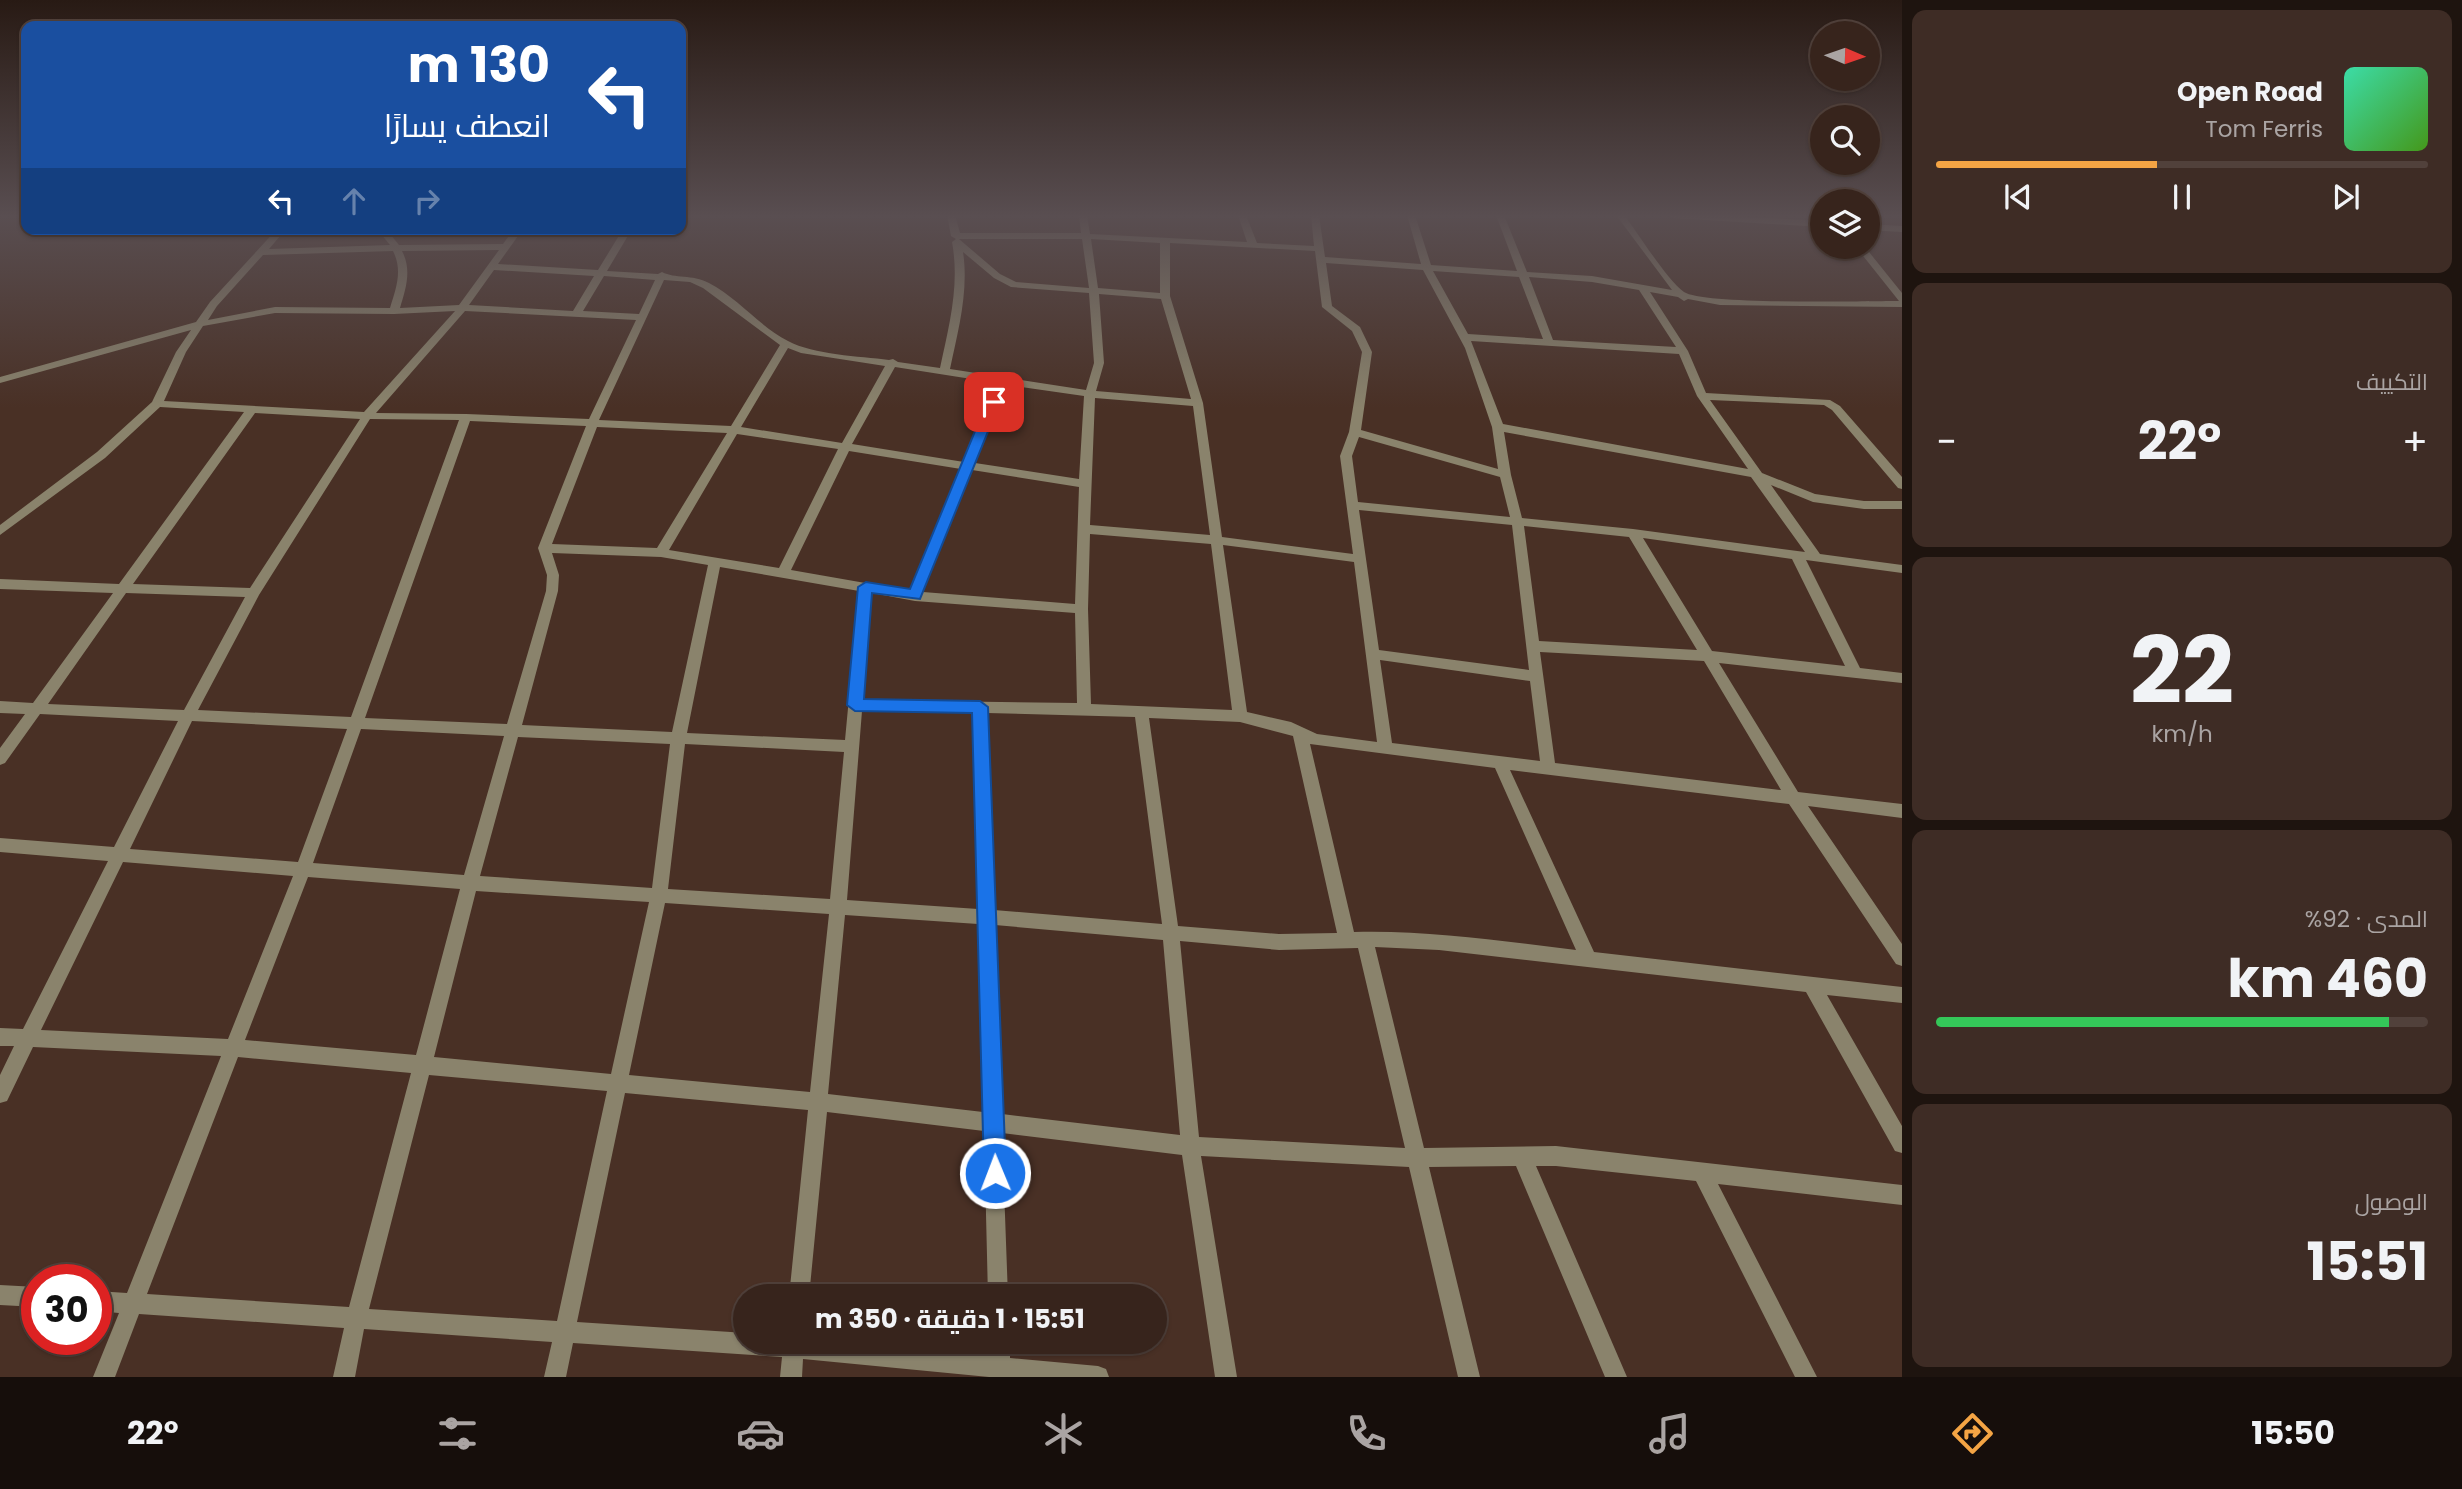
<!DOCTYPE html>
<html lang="ar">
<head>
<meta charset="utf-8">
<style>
  :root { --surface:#37241c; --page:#3e2c25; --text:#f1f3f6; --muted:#aaa4a3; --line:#51413b; --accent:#f4a444 }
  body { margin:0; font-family:Poppins,Cairo,sans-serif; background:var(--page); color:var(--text); direction:rtl; height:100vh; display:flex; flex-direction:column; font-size:26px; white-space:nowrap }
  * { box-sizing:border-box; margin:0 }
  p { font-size:23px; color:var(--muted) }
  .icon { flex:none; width:38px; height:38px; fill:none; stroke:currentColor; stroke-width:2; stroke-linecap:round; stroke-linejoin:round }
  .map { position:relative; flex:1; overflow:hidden; direction:ltr }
  .side { display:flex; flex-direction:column; gap:10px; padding:10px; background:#1e140f; width:560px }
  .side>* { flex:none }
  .banner { position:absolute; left:21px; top:21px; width:665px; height:214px; border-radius:14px; box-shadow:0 2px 5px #0004,0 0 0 2px var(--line); direction:rtl; background:#1a4fa0; color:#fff; overflow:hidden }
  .needle { width:46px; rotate:92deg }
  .controls { position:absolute; left:1810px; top:21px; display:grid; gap:14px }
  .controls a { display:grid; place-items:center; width:70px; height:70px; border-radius:50%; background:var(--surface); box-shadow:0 2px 5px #0004,0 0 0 2px var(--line); font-size:35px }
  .speed { position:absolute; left:21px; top:1264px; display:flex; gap:14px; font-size:35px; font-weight:700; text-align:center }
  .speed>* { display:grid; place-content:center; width:91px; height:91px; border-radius:50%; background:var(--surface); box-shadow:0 2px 5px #0004,0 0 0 2px var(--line); line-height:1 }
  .speed .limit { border:10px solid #d22; background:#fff; color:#111 }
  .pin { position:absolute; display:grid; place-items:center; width:60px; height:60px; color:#fff; margin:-30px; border-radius:14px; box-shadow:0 4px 10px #0006 }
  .me { position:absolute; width:77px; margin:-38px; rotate:359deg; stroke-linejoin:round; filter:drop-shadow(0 0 5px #0008) }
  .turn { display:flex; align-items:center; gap:24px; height:147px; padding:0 21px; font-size:32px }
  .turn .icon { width:91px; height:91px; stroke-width:2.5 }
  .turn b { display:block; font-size:49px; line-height:60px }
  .lanes { display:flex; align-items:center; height:66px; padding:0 21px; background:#0003; justify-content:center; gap:35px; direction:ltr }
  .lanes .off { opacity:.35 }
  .big { font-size:52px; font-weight:700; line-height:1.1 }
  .side .tile { flex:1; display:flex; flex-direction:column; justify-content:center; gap:10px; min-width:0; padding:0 24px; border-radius:14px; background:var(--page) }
  .side .dial { align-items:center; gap:0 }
  .dial b { font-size:91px; line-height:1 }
  .song { display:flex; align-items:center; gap:21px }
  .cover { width:84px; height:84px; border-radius:10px; background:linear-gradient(135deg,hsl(160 70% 55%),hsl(100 70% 35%)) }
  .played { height:7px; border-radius:4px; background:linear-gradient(90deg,var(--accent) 45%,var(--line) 45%) }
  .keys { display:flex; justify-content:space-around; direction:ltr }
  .heat { display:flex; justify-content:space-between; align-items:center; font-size:38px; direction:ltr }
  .charge { height:10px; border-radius:5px; background:linear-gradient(90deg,#34c759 92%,var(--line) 0) }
  .trip { position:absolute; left:733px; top:1284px; width:434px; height:70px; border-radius:35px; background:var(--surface); box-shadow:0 2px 5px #0004,0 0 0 2px var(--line); font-weight:700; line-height:70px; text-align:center; direction:rtl }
  .tab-bar { display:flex; height:112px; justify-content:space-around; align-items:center; background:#160e0b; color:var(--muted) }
  .tab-bar .icon { width:49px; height:49px }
  .tab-bar .active { color:var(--accent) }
  .tab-bar b { font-size:32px; color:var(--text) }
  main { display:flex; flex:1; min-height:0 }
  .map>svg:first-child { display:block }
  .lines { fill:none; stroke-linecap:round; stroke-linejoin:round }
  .street { fill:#8a836c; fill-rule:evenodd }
  .route { fill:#1a73e8; stroke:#114b97; stroke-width:2 }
</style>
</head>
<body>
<main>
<section class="side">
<div class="tile">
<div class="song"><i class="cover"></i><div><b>Open Road</b><p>Tom Ferris</p></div></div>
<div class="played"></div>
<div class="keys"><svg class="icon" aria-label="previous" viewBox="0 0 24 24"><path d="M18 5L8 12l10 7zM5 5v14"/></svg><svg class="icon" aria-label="pause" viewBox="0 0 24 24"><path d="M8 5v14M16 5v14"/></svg><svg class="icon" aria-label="next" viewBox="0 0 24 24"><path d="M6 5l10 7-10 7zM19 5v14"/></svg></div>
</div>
<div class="tile"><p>التكييف</p>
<div class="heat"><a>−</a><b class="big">22°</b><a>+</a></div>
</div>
<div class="tile dial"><b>22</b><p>km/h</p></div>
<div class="tile"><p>المدى · 92%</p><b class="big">460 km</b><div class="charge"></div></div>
<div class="tile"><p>الوصول</p><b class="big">15:51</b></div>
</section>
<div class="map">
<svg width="1902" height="1377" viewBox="0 0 1902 1377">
  <rect width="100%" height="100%" fill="#493025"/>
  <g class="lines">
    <path class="street" d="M947,215H955L960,233H1081L1079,215H1087L1090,234L1247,242L1238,215H1246L1257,243L1314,246L1311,215H1319L1325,257L1421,264L1407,215H1415L1431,265L1517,271L1496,215H1504L1527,272L1592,276L1672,290L1616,215H1624C1638,233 1667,280 1684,292C1703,305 1865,301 1899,301L1856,247H1865L1902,293V307L1720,305L1688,299L1684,301L1678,297L1650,292L1688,351L1706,393L1830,400L1840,406L1902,477V489L1898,488L1832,410L1824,405L1710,400L1762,473L1815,494L1864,501H1902V509H1864L1813,502L1771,485L1820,554L1902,565V573L1806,560L1860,668L1902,673V683L1719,663L1798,792L1902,804V818L1808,806L1902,944V966L1896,964L1789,804L1510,770L1594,952L1902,987V1003L1827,995L1902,1126V1153L1895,1151L1806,992L1439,950L1375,947L1424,1148L1556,1146L1902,1185V1205L1718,1184L1817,1377H1795L1696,1181L1556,1166H1536L1627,1377H1605L1516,1166L1429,1167L1480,1377H1458L1409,1167L1201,1156L1237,1377H1215L1182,1155L1002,1133L1008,1297H988L984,1131L827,1112L809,1297H789L808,1110L625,1093L577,1322L746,1333V1342H854L989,1356L988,1342H1010V1358L1098,1366L1106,1369L1109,1377H989L803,1359L802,1377H780L782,1357L573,1343L566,1377H544L552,1342L364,1329L355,1377H333L344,1328L139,1314L115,1377H93L119,1313L96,1311V1291L127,1293L221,1056L33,1047L7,1101L0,1103V1075L14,1046H0V1028L23,1029L108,861L0,852V838L114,847L178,721L40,714L5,763L0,765V748L25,714L0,713V701L33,703L113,593L0,589V579L119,584L244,412L160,407L105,458L0,535V525L97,452L152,402L176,352L191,330L0,383V377L196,322L210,302L277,229H286L269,249L390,245L377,229H386L399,245L503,244L514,229H523L498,264L598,270L623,229H632L607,271L658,274L662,272C675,279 692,274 709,283C738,298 759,326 788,341C814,355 859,356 889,360L893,359L898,362L940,368C949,326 960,285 952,242L956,239L951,236ZM959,239H1082L1089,288L1016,282L1000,274ZM1091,239L1160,243V293L1098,288ZM1170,243L1315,251L1322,307L1352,331L1362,352L1349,432L1340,456L1353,554L1222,537L1203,403L1170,296ZM499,250L459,305L400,308C406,288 412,270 402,251ZM393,251C403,271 396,288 390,308L275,307L208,320L217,306L263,255ZM963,252L994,278L1011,287L1089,293L1094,363L1086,390L950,369C958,331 969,291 963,252ZM1326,263L1423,270L1465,348L1492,427L1498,469L1361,430L1372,352L1360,327L1332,306ZM494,270L594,276L573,311L469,305ZM1433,271L1519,277L1543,339L1468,334ZM604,276L655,280L639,314L583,311ZM1529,277L1592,282L1639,290L1676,347L1553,340ZM664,280L690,282L703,288L780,345L731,426L599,420ZM1099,294L1161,299L1191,399L1096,391L1104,363ZM455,311L364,412L164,401L186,352L203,326L275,313L394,314ZM465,311L636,320L589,419L466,414L376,413ZM1471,341L1679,354L1697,396L1748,469L1503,424ZM788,348L801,353L885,366L842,443L741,427ZM895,367L997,383L964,462L852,444ZM1007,385L1084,396L1079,479L975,463ZM1095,398L1193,406L1210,535L1090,525ZM255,413L360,419L250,588L133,584ZM370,419L459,420L351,717L198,710L259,595ZM470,421L586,426L538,548L547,575L546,591L507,724L365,718ZM597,427L727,433L657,548L552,544ZM1504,432L1751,477L1805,552L1633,529L1522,518L1511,475ZM737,434L838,449L779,568L669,550ZM1359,437L1500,477L1510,517L1358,502L1352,456ZM849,451L961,469L911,591L791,570ZM972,470L1079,487L1075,604L923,592ZM1359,510L1512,525L1529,670L1379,650ZM1524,526L1629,537L1697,650L1539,641ZM1090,534L1211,544L1232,710L1091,704L1088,609ZM1643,538L1792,559L1845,666L1712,651ZM1223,545L1354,562L1377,742L1317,734L1291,722L1247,712ZM552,553L661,557L708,565L672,732L522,725L558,591L559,575ZM720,567L859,591L845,740L687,733ZM126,593L245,597L184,710L48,704ZM872,593L915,601L1075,613L1077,703L863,700ZM1540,652L1704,661L1781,790L1555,763ZM1380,660L1530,681L1540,761L1392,743ZM862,711L973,713L978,909L847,900ZM987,713L1135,717L1162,924L994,910ZM1149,718L1240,722L1293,736L1337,933L1279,934L1178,926ZM192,721L347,729L298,862L130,849ZM361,729L504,736L464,875L313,863ZM518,737L670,744L652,888L480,876ZM685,744L844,752L830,899L668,889ZM1310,744L1495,768L1576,950C1502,941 1428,930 1354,932ZM123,862L293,876L228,1039L41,1030ZM308,877L460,889L416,1055L245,1040ZM476,891L649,902L611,1074L434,1057ZM665,903L829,914L810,1092L629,1075ZM845,915L978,924L983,1112L828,1094ZM995,925L1163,940L1180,1135L1002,1114ZM1180,941L1279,950L1358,948L1405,1148L1199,1137ZM238,1057L411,1073L349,1307L147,1294ZM429,1075L607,1091L557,1321L369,1309Z
      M1668,215H1713L1822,221V227L1672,218Z
      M1867,224L1902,226V232L1867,230Z
      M0,1285L37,1287V1307L0,1305Z"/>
  </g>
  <linearGradient id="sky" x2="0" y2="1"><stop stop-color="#281a14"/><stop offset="0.53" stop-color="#594e51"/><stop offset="1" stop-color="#594e51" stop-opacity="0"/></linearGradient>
  <rect width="1902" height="408" fill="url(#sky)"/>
  <path class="route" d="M994,398L1000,402L920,599L872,593L864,699L980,701L988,707L1006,1173L1002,1180L995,1184L987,1180L984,1173L972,713L855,711L847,705L858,587L866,582L910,589L987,402Z"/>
</svg>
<div class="controls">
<a><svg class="needle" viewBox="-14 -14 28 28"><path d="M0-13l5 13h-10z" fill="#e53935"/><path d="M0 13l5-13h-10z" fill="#aaa4a3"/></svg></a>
<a><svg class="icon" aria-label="search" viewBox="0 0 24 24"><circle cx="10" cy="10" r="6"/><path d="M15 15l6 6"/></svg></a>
<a><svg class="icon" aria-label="layers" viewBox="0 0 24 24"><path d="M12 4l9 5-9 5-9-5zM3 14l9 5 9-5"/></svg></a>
</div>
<div class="speed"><div class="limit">30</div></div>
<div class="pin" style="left:994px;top:402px;background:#d93025"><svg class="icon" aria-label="arrive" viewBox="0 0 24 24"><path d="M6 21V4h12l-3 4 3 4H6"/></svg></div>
<svg class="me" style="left:995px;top:1173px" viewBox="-20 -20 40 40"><circle r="17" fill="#1a73e8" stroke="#fff" stroke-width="3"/><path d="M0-11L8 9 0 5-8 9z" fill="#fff"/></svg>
<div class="trip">15:51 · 1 دقيقة · 350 m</div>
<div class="banner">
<div class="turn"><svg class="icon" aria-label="left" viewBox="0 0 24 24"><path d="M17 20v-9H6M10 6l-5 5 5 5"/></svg><div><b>130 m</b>انعطف يسارًا</div></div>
<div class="lanes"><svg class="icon" aria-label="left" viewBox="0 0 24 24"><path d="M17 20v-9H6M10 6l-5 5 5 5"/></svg><svg class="icon off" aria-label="ahead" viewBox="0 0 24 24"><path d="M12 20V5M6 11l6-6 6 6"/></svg><svg class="icon off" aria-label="right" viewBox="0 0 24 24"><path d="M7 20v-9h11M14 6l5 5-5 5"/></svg></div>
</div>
</div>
</main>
<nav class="tab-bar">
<b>15:50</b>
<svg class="icon active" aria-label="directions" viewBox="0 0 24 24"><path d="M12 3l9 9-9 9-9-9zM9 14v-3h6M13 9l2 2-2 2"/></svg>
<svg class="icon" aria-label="music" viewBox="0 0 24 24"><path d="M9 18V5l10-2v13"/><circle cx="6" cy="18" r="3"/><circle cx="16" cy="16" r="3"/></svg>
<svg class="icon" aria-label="phone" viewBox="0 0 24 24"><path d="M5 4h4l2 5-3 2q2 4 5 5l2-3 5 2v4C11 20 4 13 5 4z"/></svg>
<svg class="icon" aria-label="climate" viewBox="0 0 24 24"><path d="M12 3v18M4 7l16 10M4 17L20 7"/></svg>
<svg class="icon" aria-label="car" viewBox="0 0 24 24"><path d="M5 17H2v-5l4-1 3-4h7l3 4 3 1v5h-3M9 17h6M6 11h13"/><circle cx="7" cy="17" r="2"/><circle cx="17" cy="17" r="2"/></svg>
<svg class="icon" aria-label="filters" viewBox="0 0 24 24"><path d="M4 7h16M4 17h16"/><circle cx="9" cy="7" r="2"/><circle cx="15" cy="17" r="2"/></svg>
<b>22°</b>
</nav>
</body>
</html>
